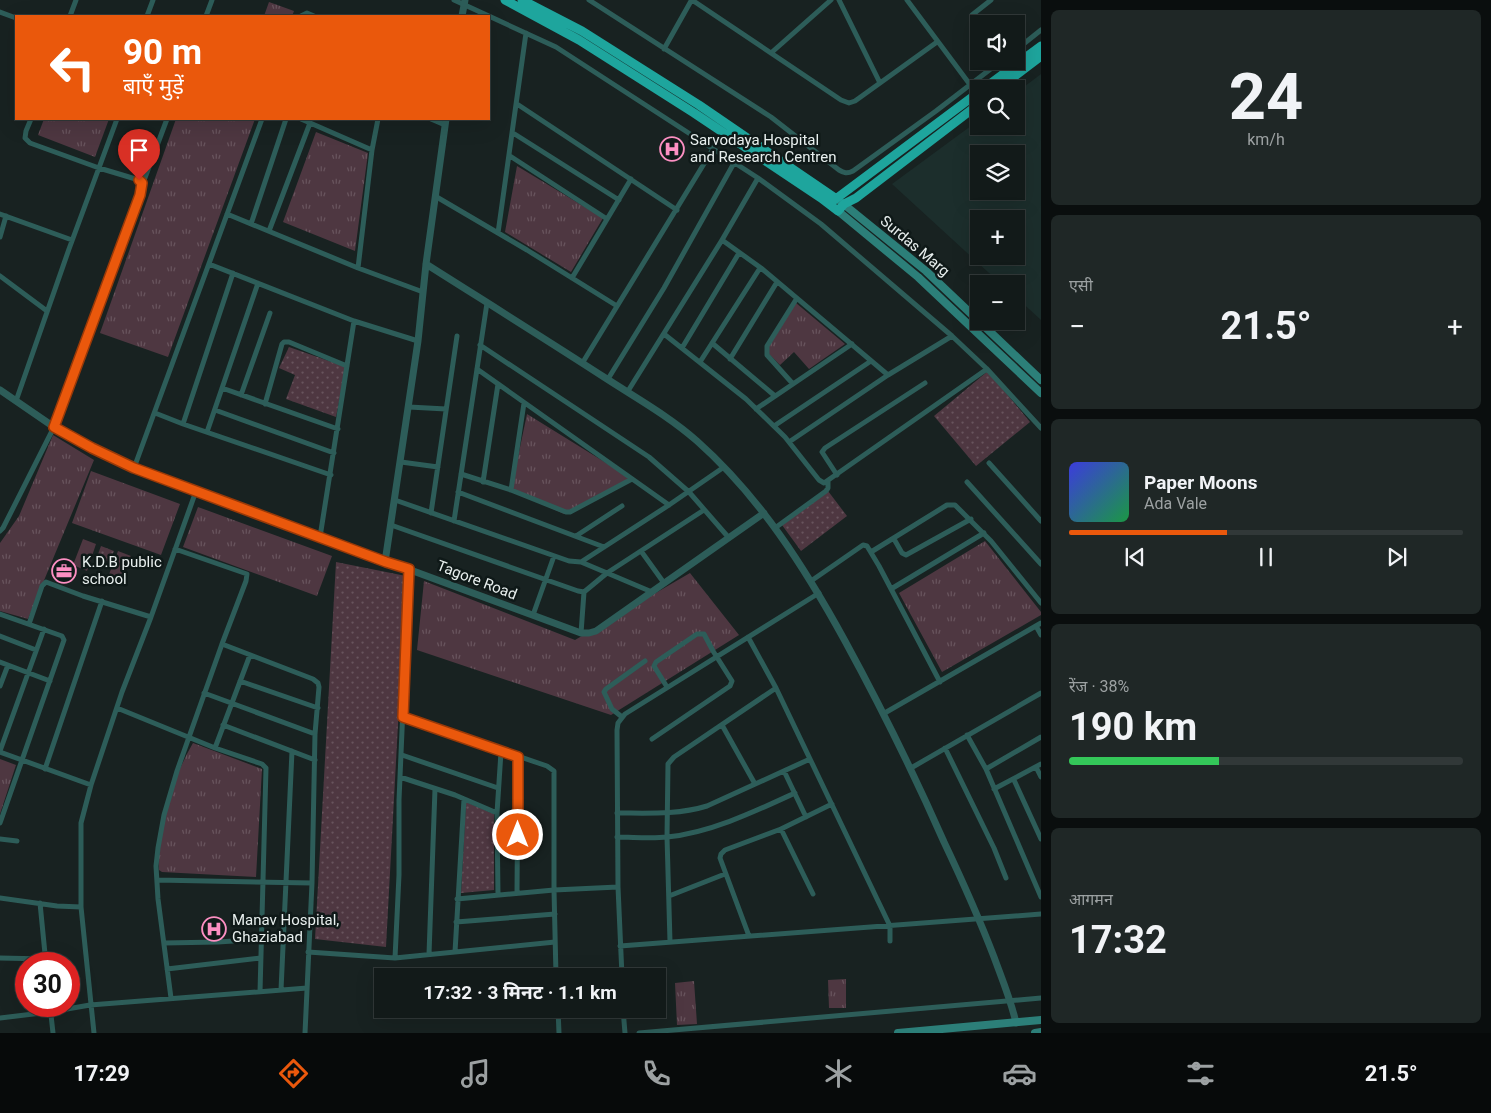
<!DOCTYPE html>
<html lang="hi">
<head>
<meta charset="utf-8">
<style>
  :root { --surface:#121a19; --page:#1f2726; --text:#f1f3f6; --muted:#9ca1a2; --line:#313838; --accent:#ea580c }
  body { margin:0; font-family:Roboto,"Noto Sans Devanagari",sans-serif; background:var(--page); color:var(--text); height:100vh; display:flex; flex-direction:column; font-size:19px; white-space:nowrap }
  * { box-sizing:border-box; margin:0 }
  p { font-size:16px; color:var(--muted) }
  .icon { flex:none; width:28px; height:28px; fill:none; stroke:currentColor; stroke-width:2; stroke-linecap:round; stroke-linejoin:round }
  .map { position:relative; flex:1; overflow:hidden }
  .side { display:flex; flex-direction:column; gap:10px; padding:10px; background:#0a0e0e; width:450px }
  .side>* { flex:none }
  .guide { position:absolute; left:15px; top:15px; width:475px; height:105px; border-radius:0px; box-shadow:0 5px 20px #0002,0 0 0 1px var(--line); background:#ea580c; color:#fff; overflow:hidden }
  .fabs { position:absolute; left:970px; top:15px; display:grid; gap:10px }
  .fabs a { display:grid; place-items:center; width:55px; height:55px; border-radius:0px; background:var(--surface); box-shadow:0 5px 20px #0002,0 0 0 1px var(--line); font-size:25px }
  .speed { position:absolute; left:15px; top:952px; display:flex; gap:10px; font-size:25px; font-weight:700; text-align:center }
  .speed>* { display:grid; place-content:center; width:65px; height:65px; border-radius:50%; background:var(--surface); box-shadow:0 5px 20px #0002,0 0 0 1px var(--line); line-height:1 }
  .speed .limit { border:8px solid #d22; background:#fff; color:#111 }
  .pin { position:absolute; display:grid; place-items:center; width:42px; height:42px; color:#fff; margin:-51px -21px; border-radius:50% 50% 50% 0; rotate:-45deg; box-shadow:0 0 5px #0007 }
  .pin .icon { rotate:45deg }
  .me { position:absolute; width:55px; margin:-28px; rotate:0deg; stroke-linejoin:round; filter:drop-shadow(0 0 4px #0008) }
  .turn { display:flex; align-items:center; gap:18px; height:105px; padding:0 25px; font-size:22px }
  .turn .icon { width:65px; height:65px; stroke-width:2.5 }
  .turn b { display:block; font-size:35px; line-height:42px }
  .big { font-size:38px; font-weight:700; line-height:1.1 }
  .side .card { flex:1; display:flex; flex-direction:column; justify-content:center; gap:8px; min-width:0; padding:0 18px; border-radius:8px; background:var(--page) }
  .side .dial { align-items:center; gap:0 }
  .dial b { font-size:65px; line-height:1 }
  .song { display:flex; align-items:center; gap:15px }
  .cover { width:60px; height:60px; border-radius:8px; background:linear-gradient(135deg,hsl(240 70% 55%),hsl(140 70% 35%)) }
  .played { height:5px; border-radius:2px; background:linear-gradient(90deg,var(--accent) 40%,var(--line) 40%) }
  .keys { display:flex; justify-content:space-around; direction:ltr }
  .heat { display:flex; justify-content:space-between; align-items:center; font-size:28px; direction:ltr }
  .charge { height:8px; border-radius:4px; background:linear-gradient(90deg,#34c759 38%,var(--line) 0) }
  .trip { position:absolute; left:374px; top:968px; width:292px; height:50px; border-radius:0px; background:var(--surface); box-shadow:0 5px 20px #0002,0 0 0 1px var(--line); font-weight:700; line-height:50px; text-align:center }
  .tabs { display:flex; height:80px; justify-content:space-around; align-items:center; background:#070a0a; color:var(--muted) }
  .tabs .icon { width:35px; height:35px }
  .tabs .selected { color:var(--accent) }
  .tabs b { font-size:22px; color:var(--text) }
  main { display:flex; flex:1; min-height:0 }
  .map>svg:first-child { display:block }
  .built { fill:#1c2e2c; fill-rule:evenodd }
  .grass { fill:url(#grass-dots) }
  .park { fill:url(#park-tufts) }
  .pitch { fill:#4e3741 }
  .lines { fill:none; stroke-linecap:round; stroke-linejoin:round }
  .minor { stroke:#2d5d59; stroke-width:5 }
  .tertiary { stroke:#2d5d59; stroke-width:7 }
  .secondary { stroke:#2c7f79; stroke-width:8 }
  .trunk { stroke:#1ea59d; stroke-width:9 }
  .route-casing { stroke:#983908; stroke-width:12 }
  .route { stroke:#ea580c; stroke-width:9 }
  .labels { text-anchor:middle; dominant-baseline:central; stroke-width:5; stroke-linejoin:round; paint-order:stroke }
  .poi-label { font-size:15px; fill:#e8efee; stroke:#0f1918; text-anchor:start }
  .street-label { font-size:15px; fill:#e8efee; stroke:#0f1918 }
</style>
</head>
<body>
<main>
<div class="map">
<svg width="1041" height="1033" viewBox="0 0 1041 1033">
  <defs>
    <pattern id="grass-dots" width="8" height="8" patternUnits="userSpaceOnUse" patternTransform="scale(1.25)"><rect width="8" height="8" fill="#4e3741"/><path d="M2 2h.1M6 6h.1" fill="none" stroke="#68545d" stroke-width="1.8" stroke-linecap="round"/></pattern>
    <pattern id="park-tufts" width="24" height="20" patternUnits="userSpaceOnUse" patternTransform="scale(1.25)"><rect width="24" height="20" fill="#4e3741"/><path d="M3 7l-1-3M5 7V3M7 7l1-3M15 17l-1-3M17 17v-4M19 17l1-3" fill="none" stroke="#68545d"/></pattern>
  </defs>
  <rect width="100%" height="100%" fill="#182221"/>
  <path class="built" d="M1041,74V320L1016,297V284H1001L892,184L979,120V126H1016V93ZM979,154H1016V191H979ZM979,219H1016V256H979Z"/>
  <path class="grass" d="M289,347L346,367L336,417L286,399L295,375L279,368Z
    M988,371L1030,422L976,466L934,416Z
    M828,491L847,516L801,551L782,525Z
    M101,546L114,551L109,562L97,557Z
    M336,562L406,576L386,947L315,939Z
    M466,802L494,814V890L461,893Z"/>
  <path class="park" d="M269,2L294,11L292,16H264Z
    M44,119H109L95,157L38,135Z
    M176,119H255L168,357L100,333Z
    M316,132L368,153L355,251L283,222Z
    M517,166L603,218L571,272L505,232Z
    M796,303L845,344L809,369L794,352L780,365L769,354V346Z
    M527,414L632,479L564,514L511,490Z
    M53,435L94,460L28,619L0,611V543L19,516Z
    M91,471L180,504L161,555L72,523Z
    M198,507L332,556L317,596L183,547Z
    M985,541L1041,612V615L942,672L899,593Z
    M690,573L739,635L611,715L417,650L424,581L575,640Z
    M193,743L262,769L256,877L162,872L159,870C159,862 157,854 158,846C163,811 175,774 193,743Z
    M0,759L16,765L0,814Z
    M846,979V1008H829L828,980Z
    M694,981L697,1024L677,1025L675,983Z"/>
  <path class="pitch" d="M83,539L96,544L87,571L73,565Z
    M118,551L131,556L121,582L108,577Z"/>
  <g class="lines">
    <path class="minor" d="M454,0L556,47L758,178L821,224L952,336L987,369L1041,428
      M589,0L771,117L839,170C844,173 847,174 853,171L936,111L1001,61
      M692,0L841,100L849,103L855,101L937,42
      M839,0L880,83
      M907,0L977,94
      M0,12L16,18
      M972,15L991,0
      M70,16L76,0
      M147,16L153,0
      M206,16L212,0
      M301,16L307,13L314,16
      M664,49L691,1
      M1016,50L1041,30
      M771,53L831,0
      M517,104L677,210
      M301,119L372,150
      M431,119L445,125
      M513,133L619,200
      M510,156L607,219
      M143,183L167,119
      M435,196L527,250L617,306
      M0,214L72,240
      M227,214L358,268L423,292
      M251,224L286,119
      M269,231L310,123
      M498,233L526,33
      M0,237L6,216
      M722,240L761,268L888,375
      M209,264L354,321L418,341
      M358,268L372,150L378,119
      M0,276L47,311
      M572,278L631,179
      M664,334L746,399L785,437L819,480L824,483L987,369
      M712,343L775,396
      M480,345L649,457L689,492L729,538
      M682,348L739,253
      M730,359L777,282
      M583,362L713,149
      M700,362L760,268
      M477,369L669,505
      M608,379L664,288L734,163
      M793,384L767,355V346L797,298
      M222,388L338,429
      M628,391L722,240L758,178
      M241,395L270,313
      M16,401L69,249L117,119
      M265,404L282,344L284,342H289L347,366
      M409,407L446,409
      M756,409L852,344
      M215,410L334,453
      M155,413L183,424L331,475
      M183,424L233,273
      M774,426L871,361
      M207,432L258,283
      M789,442L888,375L952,336
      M401,462L438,467
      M989,463L1041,521
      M134,468L262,119
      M461,474L511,490L566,512H570L632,479
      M837,475L822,452L825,448L925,383
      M483,482L498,384
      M967,482L1041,564
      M511,490L524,403
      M458,492L604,547
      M395,500L569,561L581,562L669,505L724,467
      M431,513L457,336
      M454,521L487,303
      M391,525L578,591L584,592L607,573L704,510
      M775,528L826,491L828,488V481
      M0,531L3,528L54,427L140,195L143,183L139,180L99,168L30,143L25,138L26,131L31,119
      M576,536L622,506
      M320,537L354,321
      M894,539L902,553L906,555L971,519
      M175,549L247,574L246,581L222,644
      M641,551L664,583
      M871,552L947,505H955L991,541L1041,603
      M581,562L652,592
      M811,581L863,545L867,546L879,566L940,682
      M891,589L984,533
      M0,614L62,636L64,640L0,823
      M533,615L554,556
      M29,624L42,586L46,582L83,596L151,617
      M1036,626L1041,635
      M581,633L584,592
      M0,636L36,650
      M748,637L776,688L890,926V941
      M0,662L50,681
      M240,681L318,708
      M0,686L8,665
      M204,693L315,734
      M117,708L215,748L262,764L266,768L260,992
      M883,714L1041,623
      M403,717L547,766L554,771V890L556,976
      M622,717L612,709L604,692L606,689L645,661
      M223,725L315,760
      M722,725L755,784
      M967,735L986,769L1041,897
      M652,739L730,686L732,681L713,651L704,634H697L656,662L654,666L667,687
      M215,748L250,655
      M945,748L994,848L1006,878
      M0,751L44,629
      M0,752L91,785
      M402,755L498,788
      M1036,767L1041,777
      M911,768L1041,693
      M45,769L102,601
      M986,769L1041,737
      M784,771L806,817
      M400,777L455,795L497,813L498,895
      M1014,780L1041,839
      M994,789L1041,764
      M497,813L501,752
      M617,813C647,813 678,815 707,806L810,759
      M781,829L813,894
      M617,837C633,837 651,839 667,837C710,833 756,811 795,793
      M0,839L17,841
      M157,880L312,883
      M517,893L518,757
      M669,896L725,874
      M0,898L57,906L81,907
      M457,899L554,890L618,887
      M40,903L46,964
      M456,922L555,914
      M749,936L720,858L721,854L725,850L781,829L832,804
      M670,942L667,837L668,764L674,757L776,688
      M164,943L218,942L262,939
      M620,946L1041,914
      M308,952L395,958L555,942
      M455,952L464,799
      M429,954L435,789
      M0,958L46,959
      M395,958L399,875V800L409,569
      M167,969L261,958
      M622,976L618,887L617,730L618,723L625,714L819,593
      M281,990L292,751
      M171,998L158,899L156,866L158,848L164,815L177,771L222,644L313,679L318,683L319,687L315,734L312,883L305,1033
      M50,1006L53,1033
      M558,1009L559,1033
      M623,1009L625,1033
      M0,1018L50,1012L90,1005L307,988
      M94,1033L81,907V823L91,785L122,692L151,617L196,491
      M639,1033L1041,998"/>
    <path class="tertiary" d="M462,16L465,0
      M426,264C486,302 547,340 607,379C638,399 670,417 697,441C760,497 805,568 845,641C881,707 914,774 944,842C962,880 979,918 994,957C1002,979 1011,1000 1016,1023
      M0,390L54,427L92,448L134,468L581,633H589L596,631L764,513
      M385,562L418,341L426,264L446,119"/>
    <path class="secondary" d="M841,202L926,271L1041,380
      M838,211L918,277L1041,393
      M898,1033L1041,1020
      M1035,1033L1041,1032"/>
    <path class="trunk" d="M505,0L579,40L694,113L821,198L838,211L844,204L856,198L979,104
      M522,0L582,31L699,105L835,198
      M983,89L1041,46
      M998,89L1041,56
      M833,201L979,92"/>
  </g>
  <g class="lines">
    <g class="route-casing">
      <path id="route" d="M139,180L142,183L140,195L54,427L92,448L134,468L386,562L409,569L403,717L518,757V835"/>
    </g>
    <use href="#route" class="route"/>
  </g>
  <defs>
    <g id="hospital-ring" transform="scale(1.25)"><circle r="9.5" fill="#0f1918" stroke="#fc8fc2" stroke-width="1.5"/><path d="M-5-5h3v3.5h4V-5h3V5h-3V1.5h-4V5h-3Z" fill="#fc8fc2"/></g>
    <g id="office-ring" transform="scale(1.25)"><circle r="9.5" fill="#0f1918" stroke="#fc8fc2" stroke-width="1.5"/><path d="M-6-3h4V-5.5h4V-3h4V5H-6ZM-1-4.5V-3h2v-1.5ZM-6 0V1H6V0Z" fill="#fc8fc2"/></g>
  </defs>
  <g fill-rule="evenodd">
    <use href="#hospital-ring" x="672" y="149"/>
    <use href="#office-ring" x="64" y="571"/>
    <use href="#hospital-ring" x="214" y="929"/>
  </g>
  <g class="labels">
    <g class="poi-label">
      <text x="690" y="140">Sarvodaya Hospital<tspan x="690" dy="17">and Research Centren</tspan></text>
      <text x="82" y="562">K.D.B public<tspan x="82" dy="17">school</tspan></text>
      <text x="232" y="920">Manav Hospital,<tspan x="232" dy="17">Ghaziabad</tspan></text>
    </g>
    <g class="street-label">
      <text transform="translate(915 246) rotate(40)">Surdas Marg</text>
      <text transform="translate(477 580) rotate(21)">Tagore Road</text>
    </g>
  </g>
</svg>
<div class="fabs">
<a><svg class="icon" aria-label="sound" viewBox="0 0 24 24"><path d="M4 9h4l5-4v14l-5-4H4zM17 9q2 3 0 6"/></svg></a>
<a><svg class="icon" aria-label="search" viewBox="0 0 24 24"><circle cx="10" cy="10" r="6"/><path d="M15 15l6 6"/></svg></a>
<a><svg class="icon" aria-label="layers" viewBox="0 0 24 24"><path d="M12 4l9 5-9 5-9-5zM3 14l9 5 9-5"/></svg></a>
<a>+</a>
<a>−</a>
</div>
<div class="speed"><div class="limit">30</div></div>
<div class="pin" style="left:139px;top:180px;background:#d93025"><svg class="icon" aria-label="arrive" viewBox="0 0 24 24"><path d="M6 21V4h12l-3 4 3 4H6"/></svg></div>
<svg class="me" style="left:518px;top:835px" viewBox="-20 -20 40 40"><circle r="17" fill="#ea580c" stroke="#fff" stroke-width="3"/><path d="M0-11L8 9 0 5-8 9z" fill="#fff"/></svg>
<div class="trip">17:32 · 3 मिनट · 1.1 km</div>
<div class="guide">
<div class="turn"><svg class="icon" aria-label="left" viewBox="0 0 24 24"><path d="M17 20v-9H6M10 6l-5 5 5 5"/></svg><div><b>90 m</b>बाएँ मुड़ें</div></div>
</div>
</div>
<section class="side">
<div class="card dial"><b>24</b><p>km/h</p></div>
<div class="card"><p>एसी</p>
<div class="heat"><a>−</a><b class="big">21.5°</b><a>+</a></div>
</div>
<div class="card">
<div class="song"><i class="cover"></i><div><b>Paper Moons</b><p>Ada Vale</p></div></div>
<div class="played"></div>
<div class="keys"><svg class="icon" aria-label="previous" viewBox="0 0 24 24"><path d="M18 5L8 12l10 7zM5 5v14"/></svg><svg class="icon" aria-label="pause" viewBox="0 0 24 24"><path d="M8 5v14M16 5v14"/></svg><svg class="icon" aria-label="next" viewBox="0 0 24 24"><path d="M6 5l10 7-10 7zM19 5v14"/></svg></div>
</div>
<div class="card"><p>रेंज · 38%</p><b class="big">190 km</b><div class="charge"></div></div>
<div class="card"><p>आगमन</p><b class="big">17:32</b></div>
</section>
</main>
<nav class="tabs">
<b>17:29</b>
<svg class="icon selected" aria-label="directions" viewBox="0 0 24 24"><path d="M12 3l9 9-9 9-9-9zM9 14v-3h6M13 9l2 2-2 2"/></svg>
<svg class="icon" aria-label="music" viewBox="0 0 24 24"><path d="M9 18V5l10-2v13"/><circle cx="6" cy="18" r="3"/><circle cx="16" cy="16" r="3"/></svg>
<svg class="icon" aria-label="phone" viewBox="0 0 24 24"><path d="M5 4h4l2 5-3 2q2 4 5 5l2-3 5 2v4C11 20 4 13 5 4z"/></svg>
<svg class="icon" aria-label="climate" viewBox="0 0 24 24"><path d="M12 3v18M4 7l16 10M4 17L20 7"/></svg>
<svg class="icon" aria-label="car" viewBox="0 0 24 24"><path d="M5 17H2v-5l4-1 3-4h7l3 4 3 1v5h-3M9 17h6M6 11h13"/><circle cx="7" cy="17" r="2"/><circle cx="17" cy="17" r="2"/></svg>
<svg class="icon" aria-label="filters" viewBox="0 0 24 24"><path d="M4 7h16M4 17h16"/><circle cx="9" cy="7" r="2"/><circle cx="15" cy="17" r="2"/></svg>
<b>21.5°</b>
</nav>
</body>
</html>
